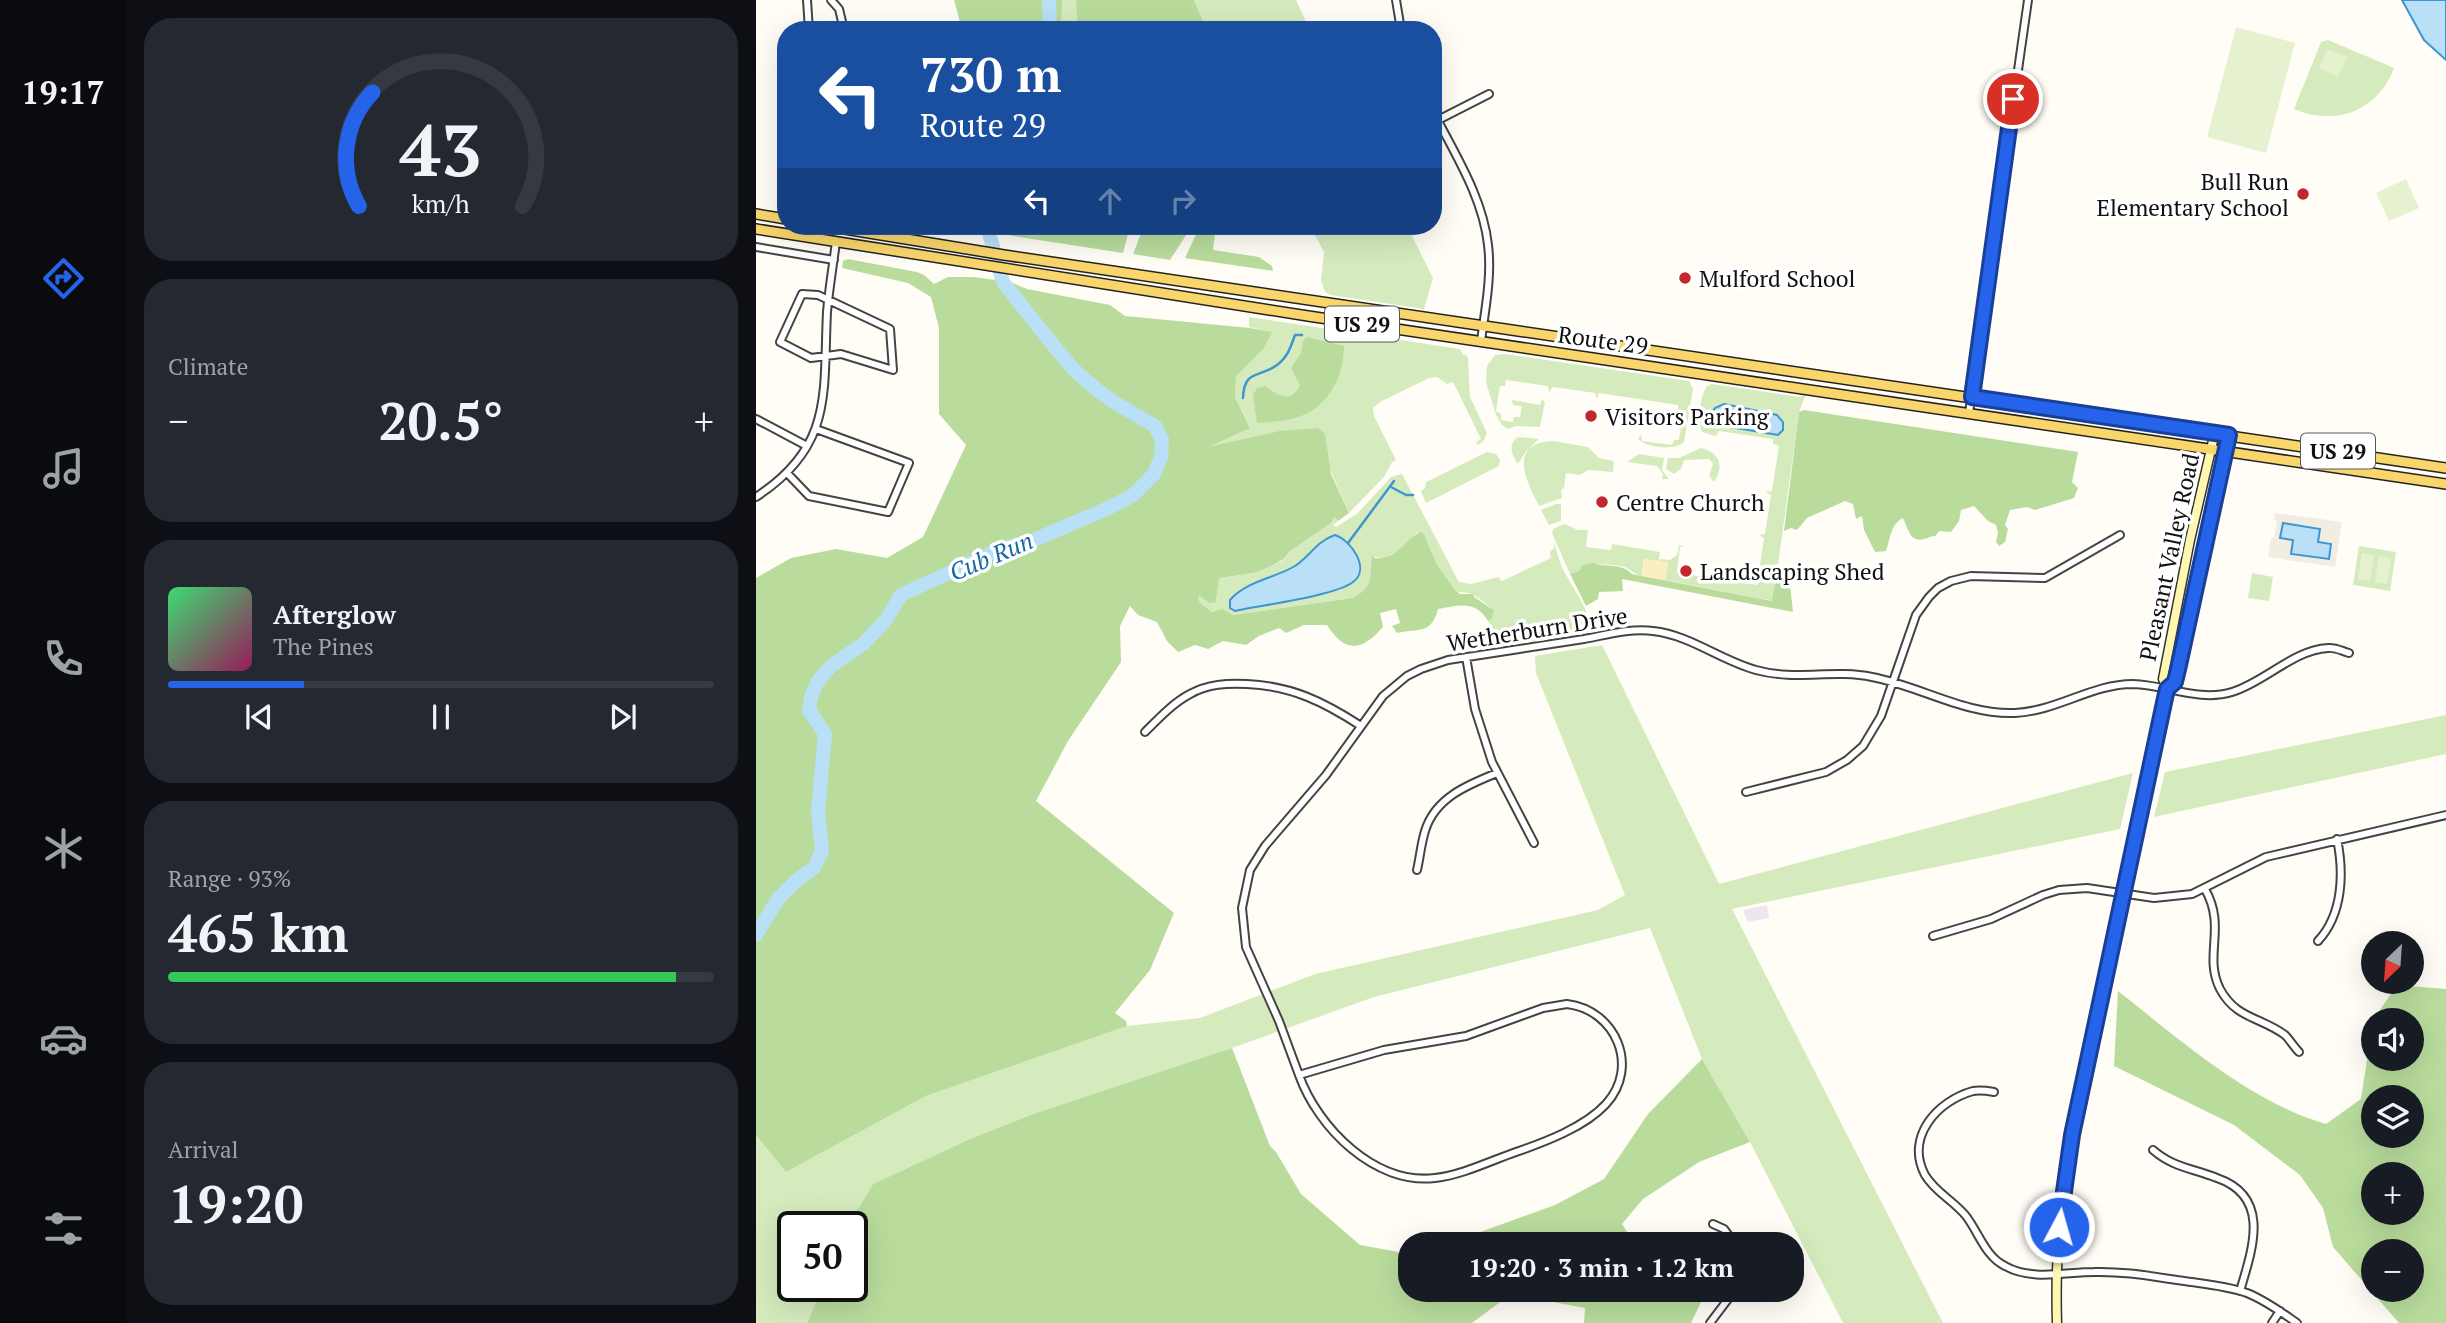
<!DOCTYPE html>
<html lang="en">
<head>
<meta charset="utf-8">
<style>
  :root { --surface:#171b24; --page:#242831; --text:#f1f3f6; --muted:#9ea1a6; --line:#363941; --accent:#2563eb }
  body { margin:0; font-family:"PT Serif",serif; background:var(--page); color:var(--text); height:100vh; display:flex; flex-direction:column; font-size:26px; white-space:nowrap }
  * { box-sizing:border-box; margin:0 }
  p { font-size:23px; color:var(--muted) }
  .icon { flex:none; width:38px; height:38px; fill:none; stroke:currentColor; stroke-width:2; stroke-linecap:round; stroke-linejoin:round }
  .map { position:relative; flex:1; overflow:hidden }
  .details { display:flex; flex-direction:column; gap:18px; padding:18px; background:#0d0f14; width:630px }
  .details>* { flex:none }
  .top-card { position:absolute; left:21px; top:21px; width:665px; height:214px; border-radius:28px; box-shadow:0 7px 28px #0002; background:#1a4fa0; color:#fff; overflow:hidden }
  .needle { width:46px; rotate:205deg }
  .fabs { position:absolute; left:1605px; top:931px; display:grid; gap:14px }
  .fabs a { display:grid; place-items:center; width:63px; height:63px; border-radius:50%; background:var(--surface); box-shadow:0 7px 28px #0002; font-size:35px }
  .speed { position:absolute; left:21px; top:1211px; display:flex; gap:14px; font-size:35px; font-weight:700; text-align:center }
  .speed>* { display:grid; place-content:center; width:91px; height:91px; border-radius:50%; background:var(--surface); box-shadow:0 7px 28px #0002; line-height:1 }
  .speed .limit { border:4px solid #111; border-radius:10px; background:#fff; color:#111 }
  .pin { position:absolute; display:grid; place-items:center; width:60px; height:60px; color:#fff; margin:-30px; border:4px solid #fff; border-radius:50%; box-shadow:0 2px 7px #0007 }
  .me { position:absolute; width:77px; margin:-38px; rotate:6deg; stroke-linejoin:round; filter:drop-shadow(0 0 5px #0008) }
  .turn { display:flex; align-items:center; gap:24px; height:147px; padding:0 28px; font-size:32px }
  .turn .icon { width:91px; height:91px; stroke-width:2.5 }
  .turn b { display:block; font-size:49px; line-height:60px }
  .lanes { display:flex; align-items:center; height:66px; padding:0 28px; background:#0003; justify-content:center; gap:35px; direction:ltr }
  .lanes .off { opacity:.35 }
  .big { font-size:52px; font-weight:700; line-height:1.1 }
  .details .card { flex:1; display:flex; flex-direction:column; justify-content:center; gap:10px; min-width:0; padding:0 24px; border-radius:28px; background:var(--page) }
  .details .dial { align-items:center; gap:0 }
  .dial svg { height:182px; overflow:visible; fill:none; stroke:var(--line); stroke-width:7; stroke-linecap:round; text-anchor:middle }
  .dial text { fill:var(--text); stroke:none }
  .song { display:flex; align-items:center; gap:21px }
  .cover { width:84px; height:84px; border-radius:10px; background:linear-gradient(135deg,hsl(140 70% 55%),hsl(330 70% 35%)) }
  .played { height:7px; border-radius:4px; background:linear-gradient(90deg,var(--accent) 25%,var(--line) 25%) }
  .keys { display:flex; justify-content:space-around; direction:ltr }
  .heat { display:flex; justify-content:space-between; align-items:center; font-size:38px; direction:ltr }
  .charge { height:10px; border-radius:5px; background:linear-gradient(90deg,#34c759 93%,var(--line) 0) }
  .trip { position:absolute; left:642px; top:1232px; width:406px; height:70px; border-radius:28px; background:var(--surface); box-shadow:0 7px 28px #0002; font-weight:700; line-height:70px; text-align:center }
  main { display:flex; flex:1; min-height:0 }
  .tab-bar { display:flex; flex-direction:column; width:126px; justify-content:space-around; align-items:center; background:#090b0e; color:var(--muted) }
  .tab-bar .icon { width:49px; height:49px }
  .tab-bar .on { color:var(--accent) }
  .tab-bar b { font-size:32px; color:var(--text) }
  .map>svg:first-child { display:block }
  .industrial { fill:#eee6ef }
  .green { fill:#d5ebbd }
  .forest { fill:#b9dc9c; fill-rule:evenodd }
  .sand { fill:#fbeec1 }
  .pitch { fill:#e6f2cf }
  .plaza { fill:#f1ede2 }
  .water { fill:#b9e0f7; stroke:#3f96cf; stroke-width:2 }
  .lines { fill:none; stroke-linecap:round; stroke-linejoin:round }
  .stream { stroke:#3f96cf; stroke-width:2.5 }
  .river { stroke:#b9e0f7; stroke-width:14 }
  .minor-casing { stroke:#444; stroke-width:10 }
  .secondary-casing { stroke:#333; stroke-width:11 }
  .primary-casing { stroke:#222; stroke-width:12 }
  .minor { stroke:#fff; stroke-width:6 }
  .secondary { stroke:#fff6b0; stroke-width:8 }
  .primary { stroke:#f9d66b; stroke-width:9 }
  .route-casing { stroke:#184099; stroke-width:18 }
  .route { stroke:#2563eb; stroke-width:12 }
  .poi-dot { fill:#c4262e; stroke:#fff; stroke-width:2.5 }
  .labels { text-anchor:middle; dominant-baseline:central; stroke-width:7; stroke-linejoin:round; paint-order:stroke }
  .shield { fill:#fff; stroke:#585858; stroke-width:2 }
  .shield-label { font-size:21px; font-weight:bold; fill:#111 }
  .poi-label { font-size:23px; fill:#111; stroke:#fff; text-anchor:start }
  .street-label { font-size:23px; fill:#111; stroke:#fff }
  .water-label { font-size:24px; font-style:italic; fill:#1768a6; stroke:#fff }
</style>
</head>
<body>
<main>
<nav class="tab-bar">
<b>19:17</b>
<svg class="icon on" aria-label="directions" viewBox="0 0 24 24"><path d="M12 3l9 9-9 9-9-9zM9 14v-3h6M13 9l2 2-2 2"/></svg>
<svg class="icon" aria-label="music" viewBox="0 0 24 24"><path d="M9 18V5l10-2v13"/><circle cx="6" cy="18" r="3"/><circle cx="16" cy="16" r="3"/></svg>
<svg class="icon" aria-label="phone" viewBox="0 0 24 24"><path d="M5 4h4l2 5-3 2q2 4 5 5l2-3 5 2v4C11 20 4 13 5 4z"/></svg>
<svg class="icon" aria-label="climate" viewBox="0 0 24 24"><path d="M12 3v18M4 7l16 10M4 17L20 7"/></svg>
<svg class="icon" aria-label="car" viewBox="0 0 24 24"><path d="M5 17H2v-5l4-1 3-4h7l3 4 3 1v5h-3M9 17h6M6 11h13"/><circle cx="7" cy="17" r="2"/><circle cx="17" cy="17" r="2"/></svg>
<svg class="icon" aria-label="filters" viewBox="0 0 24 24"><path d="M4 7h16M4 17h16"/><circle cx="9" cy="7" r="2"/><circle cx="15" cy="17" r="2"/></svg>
</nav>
<section class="details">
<div class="card dial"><svg viewBox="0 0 100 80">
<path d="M14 69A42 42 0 1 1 86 69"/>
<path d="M14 69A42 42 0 0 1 20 19" stroke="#2563eb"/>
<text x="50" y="56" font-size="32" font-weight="700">43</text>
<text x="50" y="72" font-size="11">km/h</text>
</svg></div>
<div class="card"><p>Climate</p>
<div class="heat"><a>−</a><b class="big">20.5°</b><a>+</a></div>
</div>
<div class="card">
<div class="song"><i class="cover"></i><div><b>Afterglow</b><p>The Pines</p></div></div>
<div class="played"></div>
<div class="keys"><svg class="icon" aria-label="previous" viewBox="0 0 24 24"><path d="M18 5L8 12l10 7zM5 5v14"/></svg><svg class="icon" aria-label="pause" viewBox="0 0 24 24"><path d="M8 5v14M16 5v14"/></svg><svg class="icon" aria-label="next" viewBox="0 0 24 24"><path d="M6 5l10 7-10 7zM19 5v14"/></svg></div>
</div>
<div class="card"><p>Range · 93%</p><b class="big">465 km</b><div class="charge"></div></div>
<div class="card"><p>Arrival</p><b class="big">19:20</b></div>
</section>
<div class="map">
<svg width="1690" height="1323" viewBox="0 0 1690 1323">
  <rect width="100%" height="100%" fill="#fffdf5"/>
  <path class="industrial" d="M1011,905L1013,918L992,922L987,910Z"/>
  <path class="green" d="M306,0H320L321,30H305Z
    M438,0H540L554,30H451Z
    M1572,40L1638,68C1622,111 1579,127 1538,109L1565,42Z
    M554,226H651L677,278L668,309L575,295L569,292L565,280L568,252Z
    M493,317L704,349L707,355H710L712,358L714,397L731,433L728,440L722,445L720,442L725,439L697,382L691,384L681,377L673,378L624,402L617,408L618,416L640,460L636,462L628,477L593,513L556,428L448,448L494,427L479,397L480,377L508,348L515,332L493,327Z
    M749,354L933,381L937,389L928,442C918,451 892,448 882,439L885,435L886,441L916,445L918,440H923L927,413L922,411V405L843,393L841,399L839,393L797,387L793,392L792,386L750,380L749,386H744L740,411L745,414V420L757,422L758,417H764L766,406L757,405L756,400L784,405L786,399L789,402L784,427L760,426L752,429L746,425L740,415L730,382L731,366L739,355Z
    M956,384L1044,397L1050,394L1043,412L1017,601L909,580L912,563L904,561V559L914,560L921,555L923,545L928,546L924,547L921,573L1001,585L1008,538L1003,535L1009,534L1015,495L1009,492L1016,491L1023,446L1017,444V439L963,431L960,436L946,432C941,421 944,396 951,386Z
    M762,437L783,439L770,451L762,464C756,455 751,445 762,437Z
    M797,441L832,447L843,458L858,461L857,472L832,470L824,475L810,473L808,488L805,490L806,498L783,506C771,482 750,443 797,441Z
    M945,448C963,452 969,466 958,482L953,476L957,464L953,459L928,460L925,469L918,474L910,469L912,458H923Z
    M731,452L740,454L744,460L743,466L670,503L665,491L669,488L670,482Z
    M883,454L908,458L906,470L913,479H906L907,474L901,466L871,462Z
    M646,474L703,582L715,584L742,577L746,581L795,558L794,552L798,548V543C801,550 802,558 805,565C813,585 837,610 833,632L745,646L732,621L736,619L738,610C730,604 721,595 712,593C708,592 704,593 700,591L681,565L668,534L662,532L646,548L628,559L616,556C613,577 619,587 596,598L477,615L456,612L443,603L442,598L445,596L460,602L463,578L498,573L513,567L528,560L533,552L575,523L578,517L582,521L577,525L580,527L602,513L635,477Z
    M800,504H805V521L793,525L785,510Z
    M808,524L822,530H832L830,547L855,550L856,544L904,552L903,561L888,559L886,576C877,574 873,567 865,566C852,564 839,564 826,565L823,571L814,574L796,533L797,529Z
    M1603,546L1640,552L1634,591L1597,585Z
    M1496,573L1517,577L1513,601L1492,598Z
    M846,645L963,884L1377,773L1364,829L976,909L1187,1323H1087L994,1142L946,1059L894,928L618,997L476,1048L280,1113L216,1138L117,1184L91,1227H37V1286H67L51,1323H0V1135L30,1172L170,1096L371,1026L444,1018L559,974L842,910L869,895L780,673L779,656Z
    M1690,715V754L1398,817L1409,772Z"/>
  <path class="forest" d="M198,0H306L305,30H203L204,22Z
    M320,0H438L451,30H321Z
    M241,226H374L367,253L257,236L243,232Z
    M388,226H436L414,260L377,254Z
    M444,226H460L457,250L503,257L516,266L517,271L429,258Z
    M92,259L161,272L168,275L178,284L192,277H218L254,282L271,289L354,305L369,316L494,328L516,332L508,348L480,377L479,397L494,428L452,447L524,431L562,428L569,434L575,474L593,513L582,521L578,517L575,523L533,552L528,559L513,567L498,573L463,578L460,602L453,603L444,596L442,598L444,603L456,612L466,609L477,615L596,598C619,587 613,576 616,555L619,558C639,561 649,540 664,532L668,534L681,565L700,591L704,594H717L718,597L738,610L736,619L732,621C720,600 703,605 682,609C675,635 663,628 641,633L636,626L644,623L640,609L624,613L627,627C605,652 589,653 571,625H548L530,633L523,628L503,636L490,645L467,641L452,649L439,645L422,652L411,641L401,622L382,615L374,606L364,626L365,662L312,741L280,801L418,913L394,970L359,1013L370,1021L371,1026L170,1096L30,1172L0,1135V578L35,558L80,549L131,558L167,537L210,445L183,414V328L175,297L152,283L86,268L87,261Z
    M551,337L588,346C588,373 575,402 550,414C535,421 517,422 501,423L497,395L501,388L509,386C522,395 534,405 544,385L535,368L545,353L547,341Z
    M1048,410L1322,452L1316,482L1322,488L1318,498L1279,510L1271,507L1254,510L1249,525L1252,529L1249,542L1243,546L1240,542L1242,533L1240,525L1232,521L1218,506L1205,510L1203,521L1195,532L1183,531C1177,539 1182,534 1174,537C1155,545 1154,534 1147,518C1134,525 1135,537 1130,551L1119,552L1108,530L1106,516L1100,519L1097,504L1089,501L1051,518L1041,530L1035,528L1028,531L1043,412Z
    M837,563C850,568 865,562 876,574L1016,601L1022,569L1033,575L1037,612L866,579L867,591L843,592L842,599L830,606L814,574L823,571L826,565Z
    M1641,985L1690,989V1323H1643L1577,1247L1567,1208L1544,1175L1478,1125L1358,1066L1362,991C1423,1039 1494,1102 1570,1124L1605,1099L1617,1021V1059H1656V1020H1617ZM1617,1097H1656V1136H1617ZM1617,1174H1656V1213H1617ZM1656,1251V1290H1617V1251Z
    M476,1048L514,1146L520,1152L545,1194L604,1245L654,1254V1290H933L946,1300L935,1323H828L829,1308L755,1294L716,1323H51L67,1286H96V1227H91L117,1184L216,1138L280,1113Z
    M946,1059L994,1142L943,1162L887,1199L866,1224L879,1244H691L799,1205L848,1179L892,1114Z"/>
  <path class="sand" d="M888,559L912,562L909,580L886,576Z"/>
  <path class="pitch" d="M1480,27L1539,43L1510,153L1451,137Z
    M1571,49L1591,57L1582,77L1563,68Z
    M1650,179L1663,208L1633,221L1620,193Z
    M1606,553L1618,555L1614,581L1602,579Z
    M1623,556L1635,558L1631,584L1619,582Z"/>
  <path class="plaza" d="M1519,513L1586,522L1579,567L1512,557L1515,538H1518L1521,521L1518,520Z"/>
  <path class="water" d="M1646,0H1690V60L1668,40Z
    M968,404L1021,415L1027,422V430L1022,435L962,425L957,421L955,414L959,408Z
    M1527,523L1564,529L1562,542L1575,544L1573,559L1535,554L1537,540L1524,538Z
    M579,535C595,540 615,569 597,582C579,596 505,605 479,611L474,608V600C490,581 519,578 539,566C554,556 561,541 579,535Z"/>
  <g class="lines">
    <path class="stream" d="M487,398C488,369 504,378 521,365C532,357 535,346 539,335H546
      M635,487L650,495H657
      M592,543L638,481"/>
    <path class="river" d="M293,0L294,30
      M0,935L22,899L41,880L58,868L66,851L62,811L69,734L53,710L55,697L62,681L75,666L107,644L130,620L145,595L240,551L280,539L348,510L376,496L398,474L405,457L406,440L399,426L356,401L340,389L317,369L293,340L247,282L231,226"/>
    <g class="minor-casing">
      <path id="minor" d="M51,0L53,30
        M75,0L83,9L88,30
        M640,0L645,30
        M677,111C698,153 727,197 732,245C736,276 729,310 725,341
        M682,120L733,94
        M0,247L78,260
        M46,294L62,295L134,329L137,370L85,354L55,358L24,342Z
        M1213,413L1272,0
        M0,419L51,446
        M31,473L53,496L132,512L153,463L60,429
        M0,497C78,446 67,393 71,312C73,289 77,265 80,242
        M710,657L719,709L736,762L778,843
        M389,732C403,718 417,703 434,694C452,684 471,683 491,684C536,686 568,702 605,726
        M990,792L1070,772L1091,760L1107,746L1125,716L1160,615L1173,597L1182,588L1195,581L1215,576L1289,578L1364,535
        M661,870C664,857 665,844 669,831C679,798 711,785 741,773
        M1449,889C1471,928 1447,955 1464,989C1480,1019 1505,1017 1529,1035C1534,1040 1538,1047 1543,1052
        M1177,936L1235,919L1287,895L1303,890L1331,888L1398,898L1436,894L1510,857L1690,815
        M1562,941C1587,914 1588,873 1581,839
        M811,1004C860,1010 884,1067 850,1104C829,1127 789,1142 760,1152C734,1161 706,1175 679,1178C619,1185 562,1128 543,1075L628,1050L710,1036L787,1008Z
        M543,1075L523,1021L490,947L486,908L494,870L509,846L570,775L627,696L651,676L665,669L692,660C737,653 783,646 828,639C850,635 874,628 897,631C934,635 964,660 1000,670C1039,681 1077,669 1116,677C1164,686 1209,715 1259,713C1301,711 1336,684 1377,684C1411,685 1443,702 1476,692C1509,682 1537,650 1572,648C1579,647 1586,651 1593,653
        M1238,1092C1232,1091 1224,1090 1217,1091C1181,1101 1149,1137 1169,1175C1179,1192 1198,1201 1210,1216C1223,1233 1229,1256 1249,1266C1276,1281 1309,1272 1338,1272C1368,1271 1399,1277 1428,1281C1449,1284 1471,1286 1491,1293C1509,1300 1525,1312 1541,1323
        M1397,1150C1418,1168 1436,1168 1461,1178C1516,1197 1496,1250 1484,1291
        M957,1224L968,1229L979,1244
        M954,1323L979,1290
        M1516,1323L1524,1311"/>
    </g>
    <g class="secondary-casing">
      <path id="secondary" d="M1411,689L1407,679L1434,540L1459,432
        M1301,1323C1299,1259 1304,1197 1316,1134L1409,698L1411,689L1419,682L1423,665L1473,434"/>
    </g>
    <g class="primary-casing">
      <path id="primary" d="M0,214L30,219
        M70,226L248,255L1690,468
        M0,229L552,316L1690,484"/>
    </g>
    <use href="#minor" class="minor"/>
    <use href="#secondary" class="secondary"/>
    <use href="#primary" class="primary"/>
  </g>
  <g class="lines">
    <g class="route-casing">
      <path id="route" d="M1257,99L1216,397L1473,435L1423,665L1419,682L1411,689L1409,698L1316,1135L1303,1227"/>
    </g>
    <use href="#route" class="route"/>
  </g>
  <g class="poi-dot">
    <circle cx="1547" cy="194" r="7"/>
    <circle cx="929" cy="278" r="7"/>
    <circle cx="835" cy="416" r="7"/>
    <circle cx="846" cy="502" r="7"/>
    <circle cx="930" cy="571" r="7"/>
  </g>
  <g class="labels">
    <g class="shield">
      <rect x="569" y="306.5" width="74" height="35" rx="5"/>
      <rect x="1545" y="433.5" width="74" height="35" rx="5"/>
    </g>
    <g class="shield-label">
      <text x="606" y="324">US 29</text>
      <text x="1582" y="451">US 29</text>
    </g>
    <g class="poi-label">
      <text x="1533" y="181" text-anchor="end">Bull Run<tspan x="1533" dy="26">Elementary School</tspan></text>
      <text x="943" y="278">Mulford School</text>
      <text x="849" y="416">Visitors Parking</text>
      <text x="860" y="502">Centre Church</text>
      <text x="944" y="571">Landscaping Shed</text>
    </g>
    <g class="street-label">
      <text transform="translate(847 340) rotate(8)">Route 29</text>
      <text transform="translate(1413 557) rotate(-78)">Pleasant Valley Road</text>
      <text transform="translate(781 629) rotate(-9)">Wetherburn Drive</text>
    </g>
    <g class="water-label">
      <text transform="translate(235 556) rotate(-23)">Cub Run</text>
    </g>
  </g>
</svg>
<div class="fabs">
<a><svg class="needle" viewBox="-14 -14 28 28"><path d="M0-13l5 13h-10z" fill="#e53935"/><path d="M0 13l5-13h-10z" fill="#9ea1a6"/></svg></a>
<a><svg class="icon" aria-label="sound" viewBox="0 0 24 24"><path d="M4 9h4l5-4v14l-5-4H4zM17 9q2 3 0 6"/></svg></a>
<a><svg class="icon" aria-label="layers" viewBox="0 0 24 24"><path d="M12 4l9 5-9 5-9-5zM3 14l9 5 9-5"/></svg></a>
<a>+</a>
<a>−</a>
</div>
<div class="speed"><div class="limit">50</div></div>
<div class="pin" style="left:1257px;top:99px;background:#d93025"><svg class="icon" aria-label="arrive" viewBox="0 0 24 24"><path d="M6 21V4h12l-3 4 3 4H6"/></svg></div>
<svg class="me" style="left:1303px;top:1227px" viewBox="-20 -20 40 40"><circle r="17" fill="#2563eb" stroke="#fff" stroke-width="3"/><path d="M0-11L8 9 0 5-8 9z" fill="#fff"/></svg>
<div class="trip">19:20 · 3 min · 1.2 km</div>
<div class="top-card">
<div class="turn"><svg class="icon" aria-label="left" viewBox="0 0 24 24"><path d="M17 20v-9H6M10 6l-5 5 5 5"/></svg><div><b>730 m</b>Route 29</div></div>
<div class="lanes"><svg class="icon" aria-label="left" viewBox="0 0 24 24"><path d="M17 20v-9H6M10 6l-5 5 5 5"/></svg><svg class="icon off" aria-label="ahead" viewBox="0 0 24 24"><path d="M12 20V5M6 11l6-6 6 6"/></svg><svg class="icon off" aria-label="right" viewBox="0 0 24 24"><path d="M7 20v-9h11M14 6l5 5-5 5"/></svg></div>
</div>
</div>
</main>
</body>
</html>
